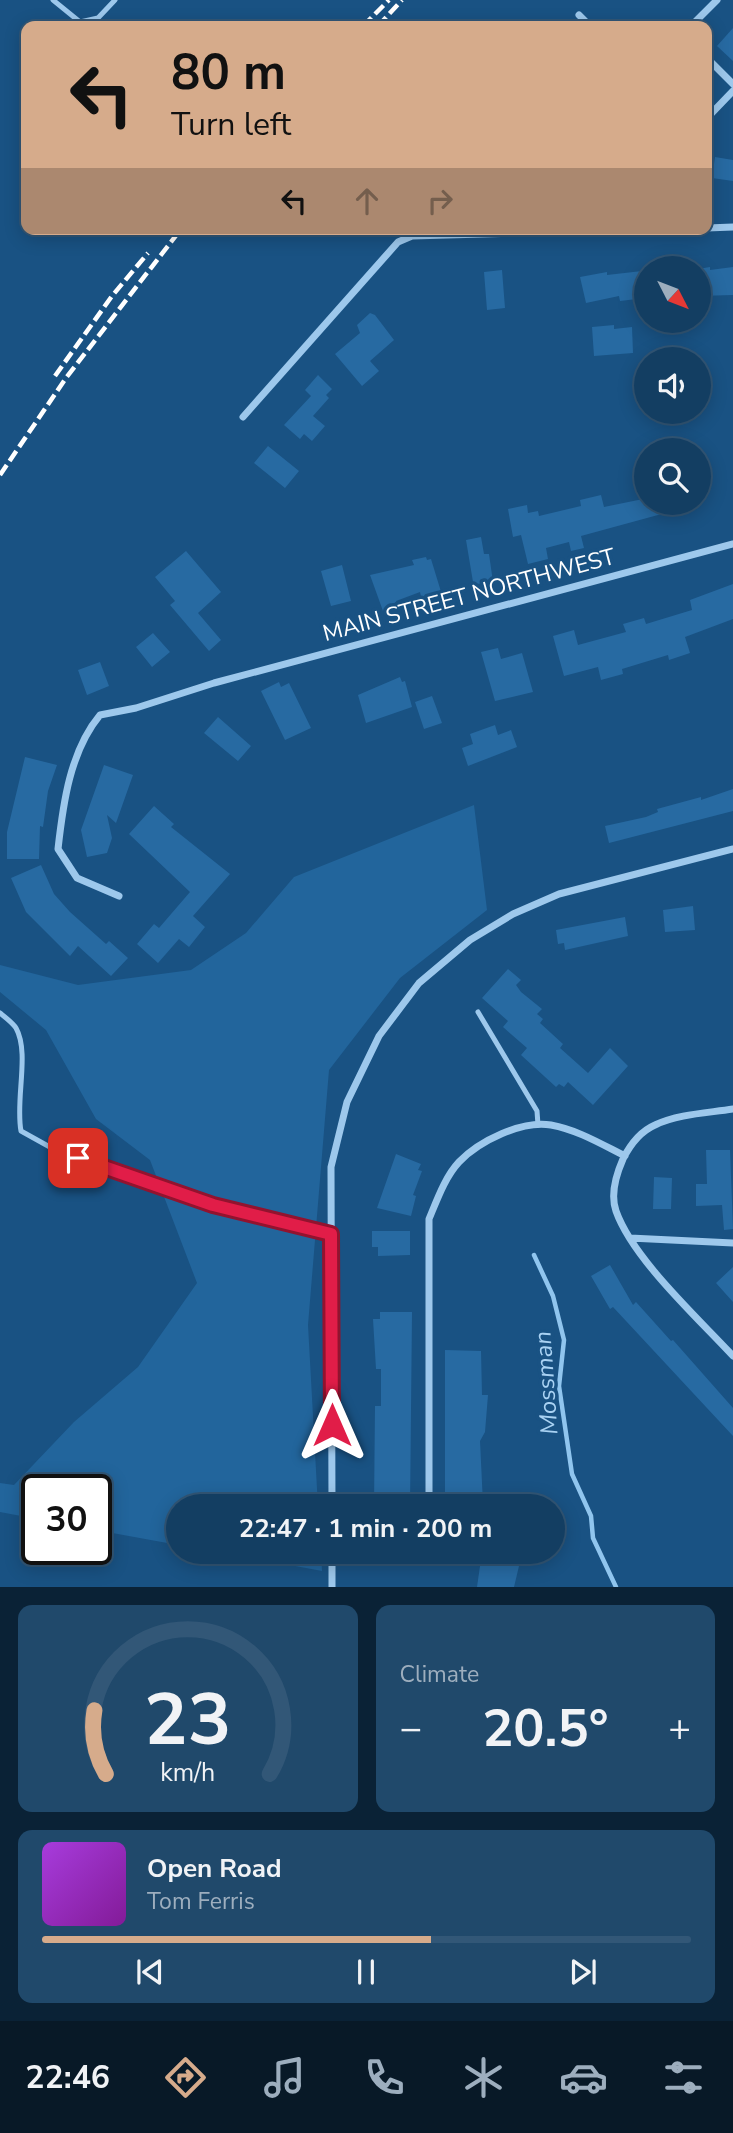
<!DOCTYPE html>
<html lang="en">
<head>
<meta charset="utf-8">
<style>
  :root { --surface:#133e62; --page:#20496b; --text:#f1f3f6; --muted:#9daebe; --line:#325777; --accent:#d6ab8b }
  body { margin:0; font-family:"Nunito Sans",sans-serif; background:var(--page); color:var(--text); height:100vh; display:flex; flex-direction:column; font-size:26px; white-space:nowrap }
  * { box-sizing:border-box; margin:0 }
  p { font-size:23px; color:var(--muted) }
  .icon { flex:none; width:38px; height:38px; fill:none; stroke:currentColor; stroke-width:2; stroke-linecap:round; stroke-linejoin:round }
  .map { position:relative; height:1587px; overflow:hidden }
  .drawer { display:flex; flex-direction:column; gap:18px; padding:18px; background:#0a2236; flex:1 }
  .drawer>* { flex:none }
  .hud { position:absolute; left:21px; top:21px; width:691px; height:214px; border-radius:14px; box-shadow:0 4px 18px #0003,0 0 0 2px var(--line); background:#d6ab8b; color:#111; overflow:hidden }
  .needle { width:46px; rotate:132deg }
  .buttons { position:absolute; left:634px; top:256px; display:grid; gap:14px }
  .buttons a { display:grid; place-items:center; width:77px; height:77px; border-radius:50%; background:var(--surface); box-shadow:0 4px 18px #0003,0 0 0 2px var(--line); font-size:35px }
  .speed { position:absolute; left:21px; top:1474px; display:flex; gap:14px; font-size:35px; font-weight:700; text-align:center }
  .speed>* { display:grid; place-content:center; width:91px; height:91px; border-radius:50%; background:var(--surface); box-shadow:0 4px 18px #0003,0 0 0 2px var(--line); line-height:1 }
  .speed .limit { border:4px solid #111; border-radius:10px; background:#fff; color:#111 }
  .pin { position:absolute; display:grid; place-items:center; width:60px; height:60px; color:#fff; margin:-30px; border-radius:14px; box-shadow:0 4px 10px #0006 }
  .me { position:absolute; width:77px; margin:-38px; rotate:0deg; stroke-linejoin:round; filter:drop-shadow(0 0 5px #0008) }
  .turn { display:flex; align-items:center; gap:24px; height:147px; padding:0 35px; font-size:32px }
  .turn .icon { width:91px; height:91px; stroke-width:2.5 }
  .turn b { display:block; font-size:49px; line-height:60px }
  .lanes { display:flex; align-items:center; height:66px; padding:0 35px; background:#0003; justify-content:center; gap:35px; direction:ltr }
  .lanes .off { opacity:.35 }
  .big { font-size:52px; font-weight:700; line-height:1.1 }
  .drawer .card { flex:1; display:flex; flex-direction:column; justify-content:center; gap:10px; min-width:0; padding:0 24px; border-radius:14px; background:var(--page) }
  .drawer .dial { align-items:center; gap:0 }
  .dial svg { height:182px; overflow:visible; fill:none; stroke:var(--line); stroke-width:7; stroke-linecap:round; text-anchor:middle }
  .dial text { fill:var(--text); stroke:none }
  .song { display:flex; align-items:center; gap:21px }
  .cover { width:84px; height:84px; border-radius:10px; background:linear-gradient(135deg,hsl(280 70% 55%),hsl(290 70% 35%)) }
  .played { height:7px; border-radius:4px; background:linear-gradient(90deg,var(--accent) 60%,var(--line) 60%) }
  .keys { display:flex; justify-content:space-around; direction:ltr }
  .heat { display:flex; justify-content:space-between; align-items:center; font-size:38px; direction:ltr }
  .drawer .tiles { flex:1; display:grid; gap:18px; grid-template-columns:1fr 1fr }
  .card:last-child { grid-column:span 2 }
  .trip { position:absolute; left:166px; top:1494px; width:399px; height:70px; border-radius:35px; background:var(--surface); box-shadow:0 4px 18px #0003,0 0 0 2px var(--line); font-weight:700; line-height:70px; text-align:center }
  .tabs { display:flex; height:112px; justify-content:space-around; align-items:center; background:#081927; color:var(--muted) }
  .tabs .icon { width:49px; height:49px }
  .tabs .selected { color:var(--accent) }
  .tabs b { font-size:32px; color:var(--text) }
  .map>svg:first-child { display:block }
  .green { fill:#22659c }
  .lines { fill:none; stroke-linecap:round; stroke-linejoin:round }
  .stream { stroke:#90c5ee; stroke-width:4.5 }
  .building { fill:#276aa2 }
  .service { stroke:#9dc8ec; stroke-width:5 }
  .minor { stroke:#9dc8ec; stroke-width:7 }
  .rail { stroke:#fff; stroke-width:4.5; stroke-dasharray:12 5; stroke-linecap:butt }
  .route-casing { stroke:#92132f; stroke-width:18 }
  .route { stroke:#e11d48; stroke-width:12 }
  .labels { text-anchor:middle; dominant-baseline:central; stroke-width:7; stroke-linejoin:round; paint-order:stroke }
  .street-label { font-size:23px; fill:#fff; stroke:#195283 }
  .water-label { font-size:24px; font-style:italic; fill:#a9d2f3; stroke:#195283 }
</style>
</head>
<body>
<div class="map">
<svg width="733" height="1587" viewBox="0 0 733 1587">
  <rect width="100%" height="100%" fill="#195283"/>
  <path class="green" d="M474,805L487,910L400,978L329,1070L308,1325L318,1507H178V1545L96,1530V1489H37V1519L0,1512V1483L14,1485L74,1422L138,1367L197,1283L150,1160L96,1119L46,1030L0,992V965L78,985L191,970L246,933L294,877Z
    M220,1552H321L322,1571Z"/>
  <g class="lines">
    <path class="stream" d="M534,1255L553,1296L564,1340L559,1386L572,1474L591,1516L593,1538L616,1587"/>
  </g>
  <path class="building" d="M733,28V61L717,46Z
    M715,157L733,160V181L712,178Z
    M710,267V270L733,267V295L698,296V269Z
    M502,270L505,308L487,310L484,272Z
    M642,271L645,298L620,301L619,296L586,303L580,277L607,272V275Z
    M370,313L375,315L394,340L370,361L379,371L362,386L335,354L360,333L357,325Z
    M614,325V329L632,327L633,353L594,356L592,327Z
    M318,375L332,389L326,395L329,398L313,416L325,426L312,441L304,434L300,439L284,425L311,396L305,390Z
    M268,446L299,471L285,488L254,463Z
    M601,495L604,507L643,499V502H691V506L581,536L584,548L571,551L569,542L546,548L548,559L528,564L521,535L513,537L508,509L527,505L528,513L538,511L539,516L581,506L580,500Z
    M481,537L484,554H489L493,582L477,584L473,582L466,540Z
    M186,551L221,592L198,613L221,640L209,651L170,605L175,601L155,577Z
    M426,557L427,560L431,559L442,595L422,601L420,592L396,601L398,606L383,611L370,575L414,565L412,560Z
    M342,565L351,601L331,606L321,571Z
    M733,584V619L685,637L690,653L669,660L668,655L622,669L623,674L601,680L598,667L564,676L553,636L574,630L578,645L626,632L623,624L644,618L646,624L692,610L690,600Z
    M153,633L170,652L152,667L136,647Z
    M498,648L501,659L522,653L533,692L495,701L481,652Z
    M100,662L109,686L87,695L78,670Z
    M400,677L402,682L405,681L412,707L366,723L358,695Z
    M279,682L281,687L289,683L311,728L285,740L261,691Z
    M432,696L442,723L424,729L415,702Z
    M218,717L251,746L238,761L204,733Z
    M495,725L498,735L511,730L517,747L468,766L462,748L473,744L470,734Z
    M25,757L57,765L48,791L43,827L40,826L39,859H7V832Z
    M104,765L133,775L116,823L107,815L112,838L107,853L87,857L81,830Z
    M733,789V811L609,843L605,826L646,817L658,812L657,809L701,797V800Z
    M154,806L174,824L171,827L230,874L193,916L205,927L189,947L179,939L158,963L137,944L154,924L159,928L190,892L129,834Z
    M41,865L54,894L70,912L106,944L109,941L128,958L111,976L78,946L70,956L26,912L11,878Z
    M693,906L695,930L665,932L663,910Z
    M625,917L628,936L565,950L564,943L558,944L556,930Z
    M508,969L521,980L516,985L521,992L542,1009L537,1014L543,1019L540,1023L563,1044L560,1048L588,1073L610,1048L628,1066L593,1105L568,1082L564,1087L559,1084L556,1087L521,1055L527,1048L503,1027L508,1021L482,998Z
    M706,1150H730L733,1229L724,1230L722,1205L696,1206V1184H707Z
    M396,1154L421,1164L418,1170L422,1171L413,1195L416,1196L411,1216L377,1208Z
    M654,1177L672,1178L671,1209H653Z
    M372,1231H410V1255L378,1256V1247H372Z
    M610,1265L633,1305L636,1302L671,1341L673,1340L733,1408V1436L613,1307L610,1309L591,1276Z
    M733,1267V1302L716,1283Z
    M380,1312H412L410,1507H374L375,1406H381V1369H376L373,1319H380Z
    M445,1350L481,1351L482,1395H488L485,1432L480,1441L483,1504L445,1503Z
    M482,1552H521V1566H519L514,1587H477Z"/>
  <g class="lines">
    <path class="service" d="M53,0L80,22L98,18L115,0
      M478,1012L537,1111L538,1125
      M0,1013C5,1017 13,1023 16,1028C30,1053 15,1100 21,1131L57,1151L121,1171L213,1205L331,1234"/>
    <path class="minor" d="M579,15L590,26
      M691,26L717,0
      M707,58L733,84
      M707,118L733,91
      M707,228L733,227
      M243,417L398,242L412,236L657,229
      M119,896L77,878L58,849C63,804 70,751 100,715L136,708L214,683L733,544
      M733,1109C708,1113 678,1114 655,1125C639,1132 630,1145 623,1159C616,1175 610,1194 616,1211C633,1259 698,1318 733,1356
      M630,1238L733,1243
      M332,1507L331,1167L347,1102L379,1036L419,983L470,940L513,914L559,894L733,849
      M429,1507V1219C437,1200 445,1177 459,1162C479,1141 522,1120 551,1125C578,1130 601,1144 625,1156
      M332,1552V1587"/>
    <path class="rail" d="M363,26L389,0
      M378,26L402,0
      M55,376L112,296L148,253
      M0,475L66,378L181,229"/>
  </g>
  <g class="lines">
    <g class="route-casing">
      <path id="route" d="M78,1158L213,1205L331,1234L332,1425"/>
    </g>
    <use href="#route" class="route"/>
  </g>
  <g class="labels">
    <g class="street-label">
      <text transform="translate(469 595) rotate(-15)">MAIN STREET NORTHWEST</text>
    </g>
    <g class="water-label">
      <text transform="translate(546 1383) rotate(-94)">Mossman</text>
    </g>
  </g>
</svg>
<div class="buttons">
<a><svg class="needle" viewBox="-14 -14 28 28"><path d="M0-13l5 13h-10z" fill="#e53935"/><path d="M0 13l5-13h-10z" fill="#9daebe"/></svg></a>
<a><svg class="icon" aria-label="sound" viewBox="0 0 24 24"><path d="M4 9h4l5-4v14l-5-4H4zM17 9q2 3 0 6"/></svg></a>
<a><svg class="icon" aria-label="search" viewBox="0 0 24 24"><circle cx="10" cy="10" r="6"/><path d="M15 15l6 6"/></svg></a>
</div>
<div class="speed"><div class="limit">30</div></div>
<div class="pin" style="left:78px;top:1158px;background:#d93025"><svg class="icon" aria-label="arrive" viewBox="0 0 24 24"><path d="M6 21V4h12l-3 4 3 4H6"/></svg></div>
<svg class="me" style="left:332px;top:1425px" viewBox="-20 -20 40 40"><path d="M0-17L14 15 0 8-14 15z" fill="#e11d48" stroke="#fff" stroke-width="4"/></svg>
<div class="trip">22:47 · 1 min · 200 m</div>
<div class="hud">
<div class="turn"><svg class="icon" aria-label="left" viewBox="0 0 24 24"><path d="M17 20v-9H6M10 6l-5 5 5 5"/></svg><div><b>80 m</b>Turn left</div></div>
<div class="lanes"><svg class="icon" aria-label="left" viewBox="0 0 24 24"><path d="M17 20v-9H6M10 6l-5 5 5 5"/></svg><svg class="icon off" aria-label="ahead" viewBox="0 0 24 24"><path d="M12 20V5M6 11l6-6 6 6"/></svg><svg class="icon off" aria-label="right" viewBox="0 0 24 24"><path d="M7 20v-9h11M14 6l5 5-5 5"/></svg></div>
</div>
</div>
<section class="drawer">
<div class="tiles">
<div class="card dial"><svg viewBox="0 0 100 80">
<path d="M14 69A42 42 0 1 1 86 69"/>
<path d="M14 69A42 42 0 0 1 9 41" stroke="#d6ab8b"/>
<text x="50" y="56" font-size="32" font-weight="700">23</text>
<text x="50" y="72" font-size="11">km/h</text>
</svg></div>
<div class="card"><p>Climate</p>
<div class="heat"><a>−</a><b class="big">20.5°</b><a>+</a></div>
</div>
<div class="card">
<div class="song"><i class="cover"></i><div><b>Open Road</b><p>Tom Ferris</p></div></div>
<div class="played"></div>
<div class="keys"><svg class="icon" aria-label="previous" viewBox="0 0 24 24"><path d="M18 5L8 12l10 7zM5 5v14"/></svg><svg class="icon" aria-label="pause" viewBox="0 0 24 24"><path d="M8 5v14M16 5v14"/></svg><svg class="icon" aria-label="next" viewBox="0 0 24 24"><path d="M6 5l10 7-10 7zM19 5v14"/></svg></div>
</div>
</div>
</section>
<nav class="tabs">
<b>22:46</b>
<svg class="icon selected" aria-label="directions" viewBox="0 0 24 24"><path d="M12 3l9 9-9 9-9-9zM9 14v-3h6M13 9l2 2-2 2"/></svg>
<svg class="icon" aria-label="music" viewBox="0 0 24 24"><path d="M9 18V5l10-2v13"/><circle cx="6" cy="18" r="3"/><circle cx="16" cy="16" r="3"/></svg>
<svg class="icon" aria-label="phone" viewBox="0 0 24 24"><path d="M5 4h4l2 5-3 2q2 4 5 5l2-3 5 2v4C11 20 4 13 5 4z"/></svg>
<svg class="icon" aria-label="climate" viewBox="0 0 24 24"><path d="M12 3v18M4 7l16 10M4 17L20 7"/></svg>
<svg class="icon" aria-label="car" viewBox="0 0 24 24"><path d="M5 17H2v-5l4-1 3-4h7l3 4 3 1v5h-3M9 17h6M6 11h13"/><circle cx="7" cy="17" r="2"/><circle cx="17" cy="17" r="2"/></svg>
<svg class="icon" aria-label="filters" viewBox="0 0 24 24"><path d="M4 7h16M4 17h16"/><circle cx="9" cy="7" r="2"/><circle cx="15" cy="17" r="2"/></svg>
</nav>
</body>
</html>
